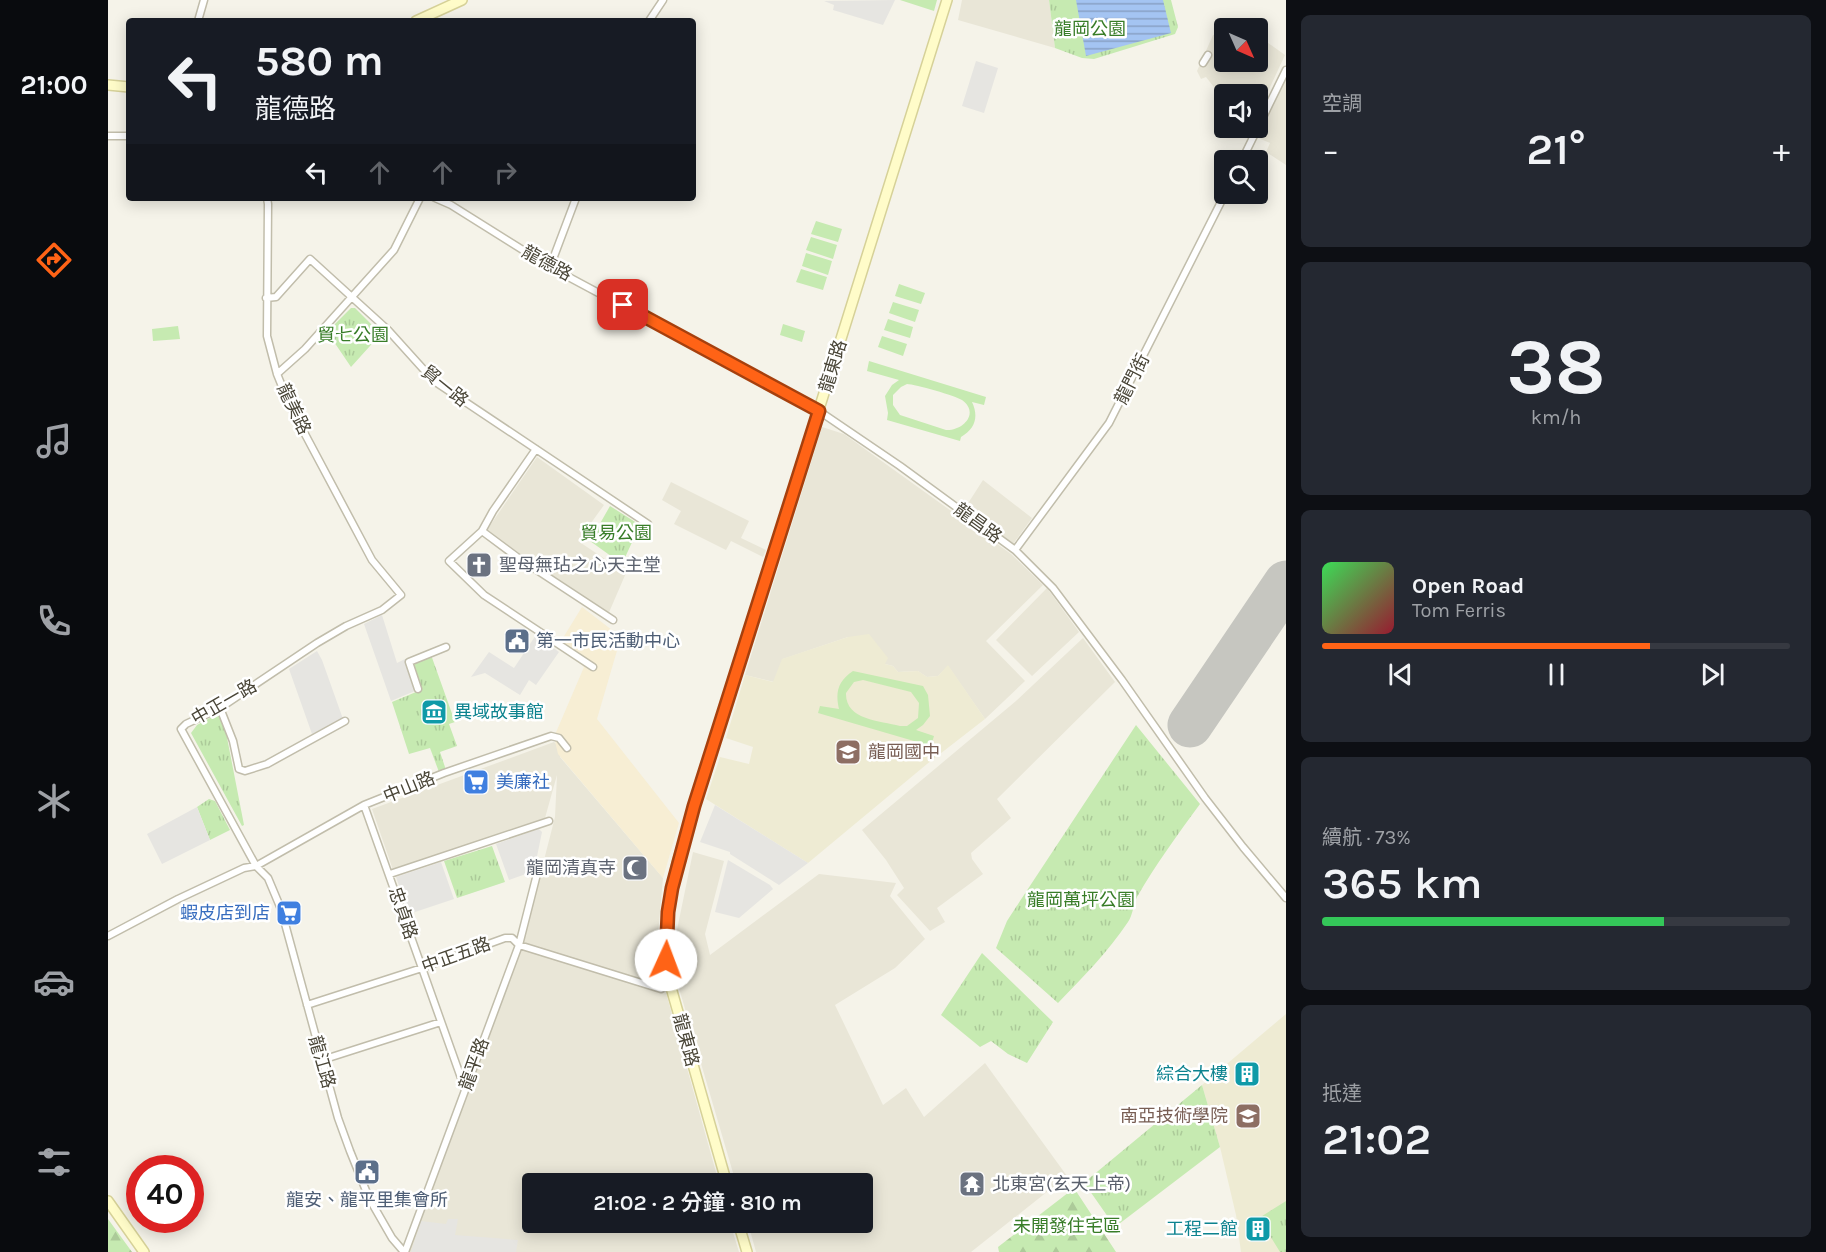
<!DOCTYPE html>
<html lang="zh-TW">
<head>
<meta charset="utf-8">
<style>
  :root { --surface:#171b24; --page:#242831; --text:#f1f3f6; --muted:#9ea1a6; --line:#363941; --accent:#ff6316 }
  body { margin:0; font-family:Karla,"Noto Sans TC",sans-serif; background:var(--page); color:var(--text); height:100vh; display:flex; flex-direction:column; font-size:22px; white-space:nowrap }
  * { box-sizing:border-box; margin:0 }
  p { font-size:20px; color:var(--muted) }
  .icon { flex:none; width:33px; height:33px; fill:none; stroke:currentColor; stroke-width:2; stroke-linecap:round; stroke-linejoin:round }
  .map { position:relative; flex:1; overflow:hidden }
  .details { display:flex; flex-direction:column; gap:15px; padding:15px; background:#0d0f14; width:540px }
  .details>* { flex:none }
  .banner { position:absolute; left:18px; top:18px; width:570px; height:183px; border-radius:6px; box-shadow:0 3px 15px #0003; background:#171b24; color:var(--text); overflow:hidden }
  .needle { width:39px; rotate:135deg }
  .controls { position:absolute; left:1106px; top:18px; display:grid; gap:12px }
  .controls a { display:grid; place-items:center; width:54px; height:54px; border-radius:6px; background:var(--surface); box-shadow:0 3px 15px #0003; font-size:30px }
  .speed { position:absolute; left:18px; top:1155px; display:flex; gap:12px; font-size:30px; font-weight:700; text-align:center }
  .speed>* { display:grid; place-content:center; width:78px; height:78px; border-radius:50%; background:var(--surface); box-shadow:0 3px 15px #0003; line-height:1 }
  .speed .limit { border:9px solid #d22; background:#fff; color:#111 }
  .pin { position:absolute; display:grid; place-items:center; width:51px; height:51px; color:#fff; margin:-26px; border-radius:12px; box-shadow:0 3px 9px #0006 }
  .me { position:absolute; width:66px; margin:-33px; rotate:2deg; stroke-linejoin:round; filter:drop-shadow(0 0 4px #0008) }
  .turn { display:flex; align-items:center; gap:21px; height:126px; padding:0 30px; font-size:27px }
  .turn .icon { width:78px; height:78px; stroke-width:2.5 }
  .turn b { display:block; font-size:42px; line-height:51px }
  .lanes { display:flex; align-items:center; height:57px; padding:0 30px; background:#0003; justify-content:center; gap:30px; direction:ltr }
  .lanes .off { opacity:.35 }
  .big { font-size:45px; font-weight:600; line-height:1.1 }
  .details .tile { flex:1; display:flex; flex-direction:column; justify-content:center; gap:9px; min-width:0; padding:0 21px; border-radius:9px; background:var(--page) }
  .details .dial { align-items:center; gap:0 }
  .dial b { font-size:78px; line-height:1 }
  .song { display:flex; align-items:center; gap:18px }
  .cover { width:72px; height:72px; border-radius:9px; background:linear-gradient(135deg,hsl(130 70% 55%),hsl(350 70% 35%)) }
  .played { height:6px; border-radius:3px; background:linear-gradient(90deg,var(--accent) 70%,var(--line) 70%) }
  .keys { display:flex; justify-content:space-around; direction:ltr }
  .heat { display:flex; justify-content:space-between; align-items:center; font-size:33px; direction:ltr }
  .charge { height:9px; border-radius:4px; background:linear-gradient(90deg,#34c759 73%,var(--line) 0) }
  .trip { position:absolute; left:414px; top:1173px; width:351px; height:60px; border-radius:6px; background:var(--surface); box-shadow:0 3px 15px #0003; font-weight:600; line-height:60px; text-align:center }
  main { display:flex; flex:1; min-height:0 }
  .menu { display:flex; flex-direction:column; width:108px; justify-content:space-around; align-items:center; background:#090b0e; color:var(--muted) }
  .menu .icon { width:42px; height:42px }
  .menu .active { color:var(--accent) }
  .menu b { font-size:27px; color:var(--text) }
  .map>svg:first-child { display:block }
  .residential { fill:#e9e6d7 }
  .commercial { fill:#f7eed4 }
  .education { fill:#eeebd3 }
  .grass { fill:url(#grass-tufts) }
  .forest { fill:url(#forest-firs) }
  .pitch { fill:#c6eab1; fill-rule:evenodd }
  .parking { fill:#e6e5e1 }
  .water { fill:url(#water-rules) }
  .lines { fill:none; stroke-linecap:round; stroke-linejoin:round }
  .runway { stroke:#c6c6c0; stroke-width:45 }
  .street-casing { stroke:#c1bdab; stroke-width:9 }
  .secondary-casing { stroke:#d6d198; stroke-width:12 }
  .street { stroke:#fff; stroke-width:6 }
  .secondary { stroke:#fffcc9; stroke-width:9 }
  .route-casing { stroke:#a6400e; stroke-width:15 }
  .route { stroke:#ff6316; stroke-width:10 }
  .labels { text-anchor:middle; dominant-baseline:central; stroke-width:5; stroke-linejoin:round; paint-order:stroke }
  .park-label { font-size:18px; fill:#387d28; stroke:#fff }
  .street-label { font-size:18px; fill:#494537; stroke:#fff }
  .worship-label { font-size:18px; fill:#5b616d; stroke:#fff; text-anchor:start }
  .service-label { font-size:18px; fill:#4e5e75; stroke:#fff; text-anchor:start }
  .culture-label { font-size:18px; fill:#0d838f; stroke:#fff; text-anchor:end }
  .education-label { font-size:18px; fill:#785e54; stroke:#fff; text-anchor:start }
  .shop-label { font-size:18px; fill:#366cbe; stroke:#fff; text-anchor:start }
</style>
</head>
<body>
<main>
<nav class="menu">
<b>21:00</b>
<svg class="icon active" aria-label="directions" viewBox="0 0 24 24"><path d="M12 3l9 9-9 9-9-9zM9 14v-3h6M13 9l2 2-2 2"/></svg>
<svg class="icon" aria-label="music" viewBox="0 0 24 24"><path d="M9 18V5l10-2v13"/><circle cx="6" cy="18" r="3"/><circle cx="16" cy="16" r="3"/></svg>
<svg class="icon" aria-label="phone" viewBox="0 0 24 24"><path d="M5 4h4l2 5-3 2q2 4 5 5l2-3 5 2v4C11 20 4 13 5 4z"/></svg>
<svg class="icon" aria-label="climate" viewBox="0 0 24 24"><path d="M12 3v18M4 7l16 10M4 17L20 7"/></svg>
<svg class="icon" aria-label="car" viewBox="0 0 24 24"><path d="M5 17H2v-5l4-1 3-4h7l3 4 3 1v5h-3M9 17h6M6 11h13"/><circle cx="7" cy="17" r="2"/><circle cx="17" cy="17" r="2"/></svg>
<svg class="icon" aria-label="filters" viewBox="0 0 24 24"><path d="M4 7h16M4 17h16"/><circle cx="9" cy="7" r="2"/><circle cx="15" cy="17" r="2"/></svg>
</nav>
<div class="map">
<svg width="1178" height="1252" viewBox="0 0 1178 1252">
  <defs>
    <pattern id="grass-tufts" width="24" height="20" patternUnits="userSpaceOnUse" patternTransform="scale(1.5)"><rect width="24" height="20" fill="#c6eab1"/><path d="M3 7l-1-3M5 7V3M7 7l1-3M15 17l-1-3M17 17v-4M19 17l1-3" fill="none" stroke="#acca99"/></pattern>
    <pattern id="forest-firs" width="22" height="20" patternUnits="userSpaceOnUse" patternTransform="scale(1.5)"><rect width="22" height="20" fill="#c6eab1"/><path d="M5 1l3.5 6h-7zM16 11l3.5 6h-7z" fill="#acca99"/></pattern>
    <pattern id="water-rules" width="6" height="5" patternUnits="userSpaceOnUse" patternTransform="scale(1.5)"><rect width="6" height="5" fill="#a4c4f2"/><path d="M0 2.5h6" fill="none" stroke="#88a1c5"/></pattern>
  </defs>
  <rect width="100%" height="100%" fill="#f5f3e9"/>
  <path class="residential" d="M854,0H941L947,48L850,20Z
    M1116,33V62H1149V35L1177,55L1149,115V94H1116V100L1098,77L1093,79L1089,71L1105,35Z
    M1178,78V165L1158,152L1162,143L1148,137Z
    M714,427L736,434L903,554L935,585L878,641L917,681L877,719L840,666L830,676L819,677L810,671L790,672L785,666L777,664V661L740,637L675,659L666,682L637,675Z
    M429,457L496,505L470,541L518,573L499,617L379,530Z
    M875,480L924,518L905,544L857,508Z
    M563,482L641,521L633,538L658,550L655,557L623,541L618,550L566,524L573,511L554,500Z
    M939,588L971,632L924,676L888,640Z
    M975,638L1007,682L889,799L903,818L863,853L864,859L875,874L829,908L837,922L822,931L789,895L796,888L778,860L754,830L908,701Z
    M446,742L454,749L452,757L555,878L548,957L611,1183L424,1184V1222L622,1223L631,1252H300L413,950L447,817L449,775L437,818L285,870L264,809Z
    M585,852L616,861L597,934L602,955L711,874L788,883L782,896L817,939L787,968L727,1005L775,1105L798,1088L816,1117L877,1063L959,1176L863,1252H648L640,1223L754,1222V1184L628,1183L568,978L564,954Z"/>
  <path class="commercial" d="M474,607L513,637L489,719L571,823L555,878L450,754L446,737L476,667L450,646Z"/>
  <path class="education" d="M761,634L780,658L777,664L785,666L790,672L810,671L819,677L830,676L840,665L877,719L819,764L700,863L598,799L612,757L641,764L645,747L618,738L637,675L665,682L674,659L740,637Z
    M1178,1014V1252H1133L1128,1215L1112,1147L1094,1085Z"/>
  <path class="grass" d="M792,0H829L826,11Z
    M941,0H1063L1070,27L1067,34L986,59L974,58L947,48Z
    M243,308H247L271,332V336L243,367L222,336L221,330Z
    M502,506L532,525L514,564L482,541Z
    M322,652L347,722L341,724L349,746L332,752L338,770L331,772L322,748L301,754L284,702L308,692L298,659Z
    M111,713L115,717L136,825L134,826L83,733L89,725Z
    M1028,725L1092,804C1070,834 1048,864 1029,897C1025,905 1025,915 1020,922C1000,952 974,978 950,1003L888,948L899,921L912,901Z
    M101,799L107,801L122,830L102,840L89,807Z
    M384,846L397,882L349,898L336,861Z
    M874,953L945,1022L919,1063L900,1054L883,1041L872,1047L833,1015Z
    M1094,1085L1112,1147L1007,1227L977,1184L978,1181Z
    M1178,1201V1252H1172L1151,1218Z"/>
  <path class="forest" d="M965,1189L968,1191L1008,1252H891L890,1247Z
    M0,1219L24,1252H0Z"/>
  <path class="pitch" d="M708,221L734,229L730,242L703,234Z
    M703,237L729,245L725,259L698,250Z
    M698,253L724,261L720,275L694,266Z
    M693,269L719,277L715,290L688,282Z
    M791,284L817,293L813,304L787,296Z
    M785,302L811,310L807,322L781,313Z
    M780,319L805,327L802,338L776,330Z
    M675,324L697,331L694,342L672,335Z
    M70,326L72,339L45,341L44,329Z
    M774,336L799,344L795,356L770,347Z
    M761,361L878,397L876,405L864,402C871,417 867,429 853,437L852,441L779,420L780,413L777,396L784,385L791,380L759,371ZM799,384C807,384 848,396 854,400C872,413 855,431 838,430L792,415L785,405V395L793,387Z
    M745,671L815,686L820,695L822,716L815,725L808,730L826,736L823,746L710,713L712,706L731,709C727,692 730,681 745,671ZM755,680L803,692L811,703L810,718L799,726H792C772,721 737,720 738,693L746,682Z"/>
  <path class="parking" d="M787,0L775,25L725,10L726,5L716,1Z
    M868,61L890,68L876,113L854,106Z
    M274,615L289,663L297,659L307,691L283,701L256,624Z
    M428,635L451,652L428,685L421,680L412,695L377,673L363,677L381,652L406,668Z
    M209,651L214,660L235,719L204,734L181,669Z
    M607,805L700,863L671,885L622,854V852L592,842Z
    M89,807L102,840L54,864L39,834Z
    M431,829L434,832L426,871L401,880L388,844Z
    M620,860L662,885L665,889L631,918L607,912Z
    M333,862L346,899L304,913L300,911L288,877Z
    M340,1219H350L347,1235L410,1240L408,1252H303L313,1221L338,1224Z"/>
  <path class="water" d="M968,0H1055L1063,33L978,56Z"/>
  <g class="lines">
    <path class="runway" d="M1082,725L1178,583"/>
    <g class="street-casing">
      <path id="street" d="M90,21L96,0
        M541,21L555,0
        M1095,63L1100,55
        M0,136H20
        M1134,160L1178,70
        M159,198L160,204L159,336L169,374L182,406L264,560L293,595L274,610L238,626L209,643L112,708L78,724L73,729L148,866L160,878L173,909L230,1118L242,1151L261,1198L284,1238L296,1252
        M327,198L343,205L442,267L711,411L792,466L907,550L945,588L1014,680L1097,798L1135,847L1178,898
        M442,267L468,198
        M158,298L168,297L202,259L280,330L326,381L540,524
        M169,374L197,349L286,250L312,198
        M428,449L385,511L374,531L341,561L376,595L485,667
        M374,531L409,557L505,620
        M907,550L1001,423L1117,194
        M310,689L301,662L338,647
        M112,708L125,741L131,769L137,771L159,764L237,721
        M256,805L357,1089
        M282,874L441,821
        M0,936L70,899L136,868L148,866L256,805L336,773L443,736L451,738L459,748
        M199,1005L314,968L397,938H404L411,945L553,989L562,984
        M214,1060L333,1022
        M297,1252L411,945L429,874"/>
    </g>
    <g class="secondary-casing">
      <path id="secondary" d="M308,21L354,0
        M0,85L21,87
        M619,1184L562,984L558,960L560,912L569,863L839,0
        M0,1201L36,1252
        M630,1222L639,1252"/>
    </g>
    <use href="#street" class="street"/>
    <use href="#secondary" class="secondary"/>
  </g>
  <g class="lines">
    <g class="route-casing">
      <path id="route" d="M515,305L711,411L586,806L564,888L560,912L558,960"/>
    </g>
    <use href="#route" class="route"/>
  </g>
  <defs>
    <g id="church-square" transform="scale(1.35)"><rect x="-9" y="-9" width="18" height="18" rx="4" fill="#6b7280" stroke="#fff"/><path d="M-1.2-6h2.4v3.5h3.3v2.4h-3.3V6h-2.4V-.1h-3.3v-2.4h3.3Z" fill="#fff"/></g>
    <g id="civic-square" transform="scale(1.35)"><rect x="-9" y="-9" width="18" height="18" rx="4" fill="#5c6f8a" stroke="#fff"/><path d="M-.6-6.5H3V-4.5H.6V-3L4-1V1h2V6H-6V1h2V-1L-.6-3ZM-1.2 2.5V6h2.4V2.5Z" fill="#fff"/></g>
    <g id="museum-square" transform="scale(1.35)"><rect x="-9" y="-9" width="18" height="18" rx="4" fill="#0f9aa8" stroke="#fff"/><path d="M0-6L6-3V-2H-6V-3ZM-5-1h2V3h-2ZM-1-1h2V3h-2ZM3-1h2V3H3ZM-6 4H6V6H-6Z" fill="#fff"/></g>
    <g id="school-square" transform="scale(1.35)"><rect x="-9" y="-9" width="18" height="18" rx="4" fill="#8d6e63" stroke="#fff"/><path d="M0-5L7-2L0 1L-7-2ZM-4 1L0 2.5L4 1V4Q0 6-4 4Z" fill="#fff"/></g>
    <g id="supermarket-square" transform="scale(1.35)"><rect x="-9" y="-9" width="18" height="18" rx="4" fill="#3f7fe0" stroke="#fff"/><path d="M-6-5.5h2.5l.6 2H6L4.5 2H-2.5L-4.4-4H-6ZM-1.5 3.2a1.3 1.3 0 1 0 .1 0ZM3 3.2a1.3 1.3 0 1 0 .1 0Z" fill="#fff"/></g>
    <g id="mosque-square" transform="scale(1.35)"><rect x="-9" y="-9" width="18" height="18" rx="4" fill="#6b7280" stroke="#fff"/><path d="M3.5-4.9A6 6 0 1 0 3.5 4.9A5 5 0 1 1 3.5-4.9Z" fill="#fff"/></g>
    <g id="building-square" transform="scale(1.35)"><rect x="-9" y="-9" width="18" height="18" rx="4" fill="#0f9aa8" stroke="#fff"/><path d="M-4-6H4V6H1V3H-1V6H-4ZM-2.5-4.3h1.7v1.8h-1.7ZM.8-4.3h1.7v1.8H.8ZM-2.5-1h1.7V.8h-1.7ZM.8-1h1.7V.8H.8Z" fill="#fff"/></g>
    <g id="university-square" transform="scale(1.35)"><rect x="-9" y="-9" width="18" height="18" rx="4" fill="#8d6e63" stroke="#fff"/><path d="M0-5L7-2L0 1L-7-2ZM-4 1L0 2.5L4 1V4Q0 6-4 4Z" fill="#fff"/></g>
    <g id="temple-square" transform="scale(1.35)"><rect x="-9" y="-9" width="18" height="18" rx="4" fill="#6b7280" stroke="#fff"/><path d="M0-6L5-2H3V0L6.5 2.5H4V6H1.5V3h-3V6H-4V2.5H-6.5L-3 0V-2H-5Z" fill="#fff"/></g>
  </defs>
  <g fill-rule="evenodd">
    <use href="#church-square" x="371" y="565"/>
    <use href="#civic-square" x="409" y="641"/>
    <use href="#museum-square" x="326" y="712"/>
    <use href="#school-square" x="740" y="752"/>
    <use href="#supermarket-square" x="368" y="782"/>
    <use href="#mosque-square" x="527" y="868"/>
    <use href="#supermarket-square" x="181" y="913"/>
    <use href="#building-square" x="1139" y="1074"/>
    <use href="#university-square" x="1140" y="1116"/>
    <use href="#civic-square" x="259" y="1172"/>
    <use href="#temple-square" x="864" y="1184"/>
    <use href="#building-square" x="1150" y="1229"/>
  </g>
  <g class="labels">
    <g class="park-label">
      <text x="982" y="29">龍岡公園</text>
      <text x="245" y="335">貿七公園</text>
      <text x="508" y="533">貿易公園</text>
      <text x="973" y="900">龍岡萬坪公園</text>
      <text x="959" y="1226">未開發住宅區</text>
    </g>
    <g class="street-label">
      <text transform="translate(439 263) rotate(29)">龍德路</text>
      <text transform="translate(725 366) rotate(-73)">龍東路</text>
      <text transform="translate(1024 379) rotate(-63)">龍門街</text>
      <text transform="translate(337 386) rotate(39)">貿一路</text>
      <text transform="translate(186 409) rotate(64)">龍美路</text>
      <text transform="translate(870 523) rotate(36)">龍昌路</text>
      <text transform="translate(116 702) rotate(-30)">中正一路</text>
      <text transform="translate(301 787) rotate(-22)">中山路</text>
      <text transform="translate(295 913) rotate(71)">忠貞路</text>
      <text transform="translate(348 955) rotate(-20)">中正五路</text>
      <text transform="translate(578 1040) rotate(75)">龍東路</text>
      <text transform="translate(214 1062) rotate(74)">龍江路</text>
      <text transform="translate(366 1064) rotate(-70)">龍平路</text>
    </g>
    <g class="worship-label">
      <text x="391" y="565">聖母無玷之心天主堂</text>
      <text x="508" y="868" text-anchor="end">龍岡清真寺</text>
      <text x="884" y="1184">北東宮(玄天上帝)</text>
    </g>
    <g class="service-label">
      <text x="428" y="641">第一市民活動中心</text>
      <text x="259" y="1200" text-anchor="middle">龍安、龍平里集會所</text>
    </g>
    <g class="culture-label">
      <text x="346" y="712" text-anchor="start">異域故事館</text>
      <text x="1120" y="1074">綜合大樓</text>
      <text x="1130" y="1229">工程二館</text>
    </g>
    <g class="education-label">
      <text x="760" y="752">龍岡國中</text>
      <text x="1120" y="1116" text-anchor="end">南亞技術學院</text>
    </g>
    <g class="shop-label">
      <text x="388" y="782">美廉社</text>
      <text x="162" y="913" text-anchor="end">蝦皮店到店</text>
    </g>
  </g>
</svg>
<div class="controls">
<a><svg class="needle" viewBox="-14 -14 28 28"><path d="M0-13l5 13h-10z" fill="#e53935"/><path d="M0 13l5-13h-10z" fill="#9ea1a6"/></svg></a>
<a><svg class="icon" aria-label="sound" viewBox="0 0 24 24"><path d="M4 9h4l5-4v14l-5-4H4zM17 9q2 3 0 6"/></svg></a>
<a><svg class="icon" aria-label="search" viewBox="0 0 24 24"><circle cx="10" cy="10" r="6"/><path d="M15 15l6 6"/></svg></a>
</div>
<div class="speed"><div class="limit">40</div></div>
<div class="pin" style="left:515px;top:305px;background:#d93025"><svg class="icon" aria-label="arrive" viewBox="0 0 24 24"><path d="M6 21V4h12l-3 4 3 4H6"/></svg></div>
<svg class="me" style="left:558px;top:960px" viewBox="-20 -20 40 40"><circle r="19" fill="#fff"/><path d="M0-13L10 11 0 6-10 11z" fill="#ff6316"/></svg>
<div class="trip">21:02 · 2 分鐘 · 810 m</div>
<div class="banner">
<div class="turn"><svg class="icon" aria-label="left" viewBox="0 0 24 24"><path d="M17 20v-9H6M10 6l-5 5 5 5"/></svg><div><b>580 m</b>龍德路</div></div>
<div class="lanes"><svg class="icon" aria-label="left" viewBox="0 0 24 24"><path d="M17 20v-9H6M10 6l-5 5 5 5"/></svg><svg class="icon off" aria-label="ahead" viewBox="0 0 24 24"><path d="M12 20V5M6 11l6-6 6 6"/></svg><svg class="icon off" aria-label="ahead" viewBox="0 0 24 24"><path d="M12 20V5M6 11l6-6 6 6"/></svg><svg class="icon off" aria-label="right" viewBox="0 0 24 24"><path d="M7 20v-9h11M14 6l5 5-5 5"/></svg></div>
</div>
</div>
<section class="details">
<div class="tile"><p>空調</p>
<div class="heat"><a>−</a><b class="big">21°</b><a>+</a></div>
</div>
<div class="tile dial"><b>38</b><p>km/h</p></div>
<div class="tile">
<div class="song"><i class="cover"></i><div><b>Open Road</b><p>Tom Ferris</p></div></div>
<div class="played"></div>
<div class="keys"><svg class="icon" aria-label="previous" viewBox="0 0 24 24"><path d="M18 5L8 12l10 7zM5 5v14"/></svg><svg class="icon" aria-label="pause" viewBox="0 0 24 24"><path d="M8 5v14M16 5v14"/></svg><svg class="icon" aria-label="next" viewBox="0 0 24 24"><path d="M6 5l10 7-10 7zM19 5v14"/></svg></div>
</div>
<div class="tile"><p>續航 · 73%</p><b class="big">365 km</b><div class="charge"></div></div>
<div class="tile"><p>抵達</p><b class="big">21:02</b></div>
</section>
</main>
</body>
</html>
